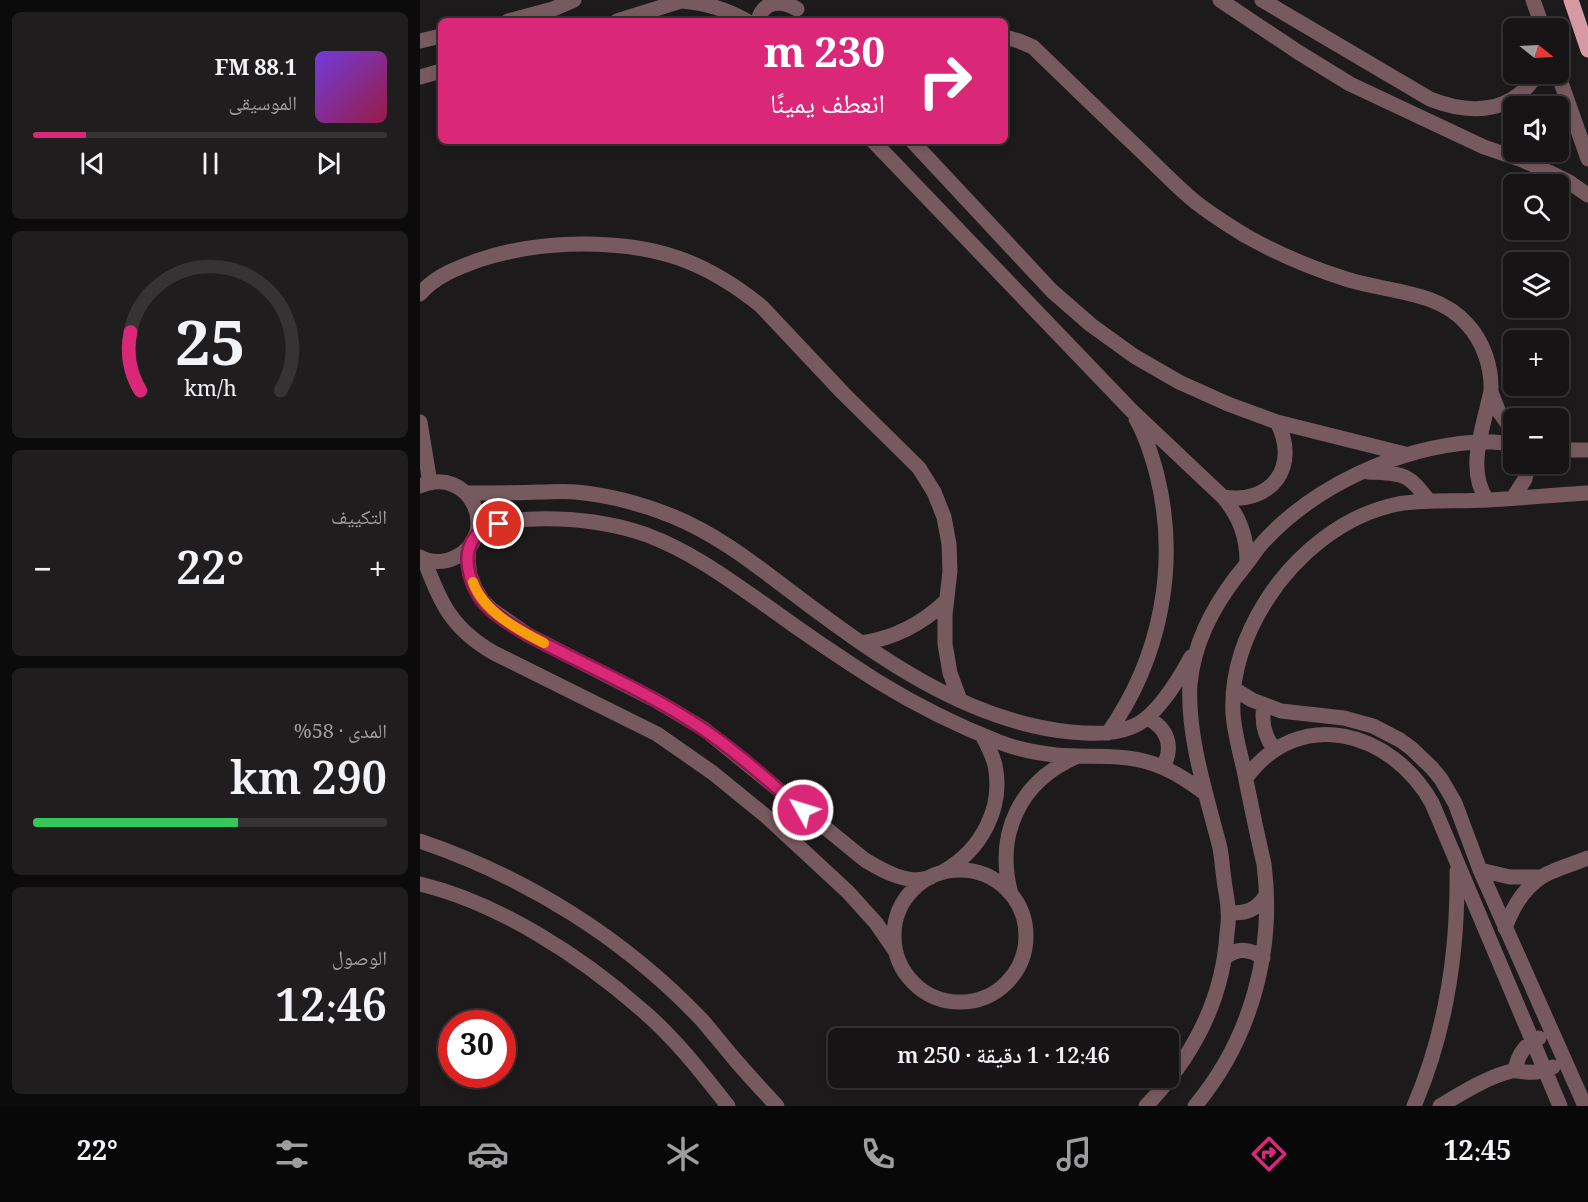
<!DOCTYPE html>
<html lang="ar">
<head>
<meta charset="utf-8">
<style>
  :root { --surface:#161415; --page:#1f1d1e; --text:#f1f3f6; --muted:#9e9ea0; --line:#353334; --accent:#db2777 }
  body { margin:0; font-family:Georgia,"Noto Naskh Arabic",serif; background:var(--page); color:var(--text); direction:rtl; height:100vh; display:flex; flex-direction:column; font-size:22px; white-space:nowrap }
  * { box-sizing:border-box; margin:0 }
  p { font-size:20px; color:var(--muted) }
  .icon { flex:none; width:33px; height:33px; fill:none; stroke:currentColor; stroke-width:2; stroke-linecap:round; stroke-linejoin:round }
  .map { position:relative; flex:1; overflow:hidden; direction:ltr }
  .sheet { display:flex; flex-direction:column; gap:12px; padding:12px; background:#0c0b0c; width:420px }
  .sheet>* { flex:none }
  .hud { position:absolute; left:18px; top:18px; width:570px; height:126px; border-radius:9px; box-shadow:0 3px 9px #0003,0 0 0 2px var(--line); direction:rtl; background:#db2777; color:#fff; overflow:hidden }
  .needle { width:39px; rotate:108deg }
  .fabs { position:absolute; left:1083px; top:18px; display:grid; gap:12px }
  .fabs a { display:grid; place-items:center; width:66px; height:66px; border-radius:9px; background:var(--surface); box-shadow:0 3px 9px #0003,0 0 0 2px var(--line); font-size:30px }
  .speed { position:absolute; left:18px; top:1010px; display:flex; gap:12px; font-size:30px; font-weight:700; text-align:center }
  .speed>* { display:grid; place-content:center; width:78px; height:78px; border-radius:50%; background:var(--surface); box-shadow:0 3px 9px #0003,0 0 0 2px var(--line); line-height:1 }
  .speed .limit { border:9px solid #d22; background:#fff; color:#111 }
  .pin { position:absolute; display:grid; place-items:center; width:51px; height:51px; color:#fff; margin:-26px; border:3px solid #fff; border-radius:50%; box-shadow:0 2px 6px #0007 }
  .me { position:absolute; width:66px; margin:-33px; rotate:309deg; stroke-linejoin:round; filter:drop-shadow(0 0 4px #0008) }
  .turn { display:flex; align-items:center; gap:21px; height:126px; padding:0 24px; font-size:27px }
  .turn .icon { width:78px; height:78px; stroke-width:2.5 }
  .turn b { display:block; font-size:42px; line-height:51px }
  .big { font-size:45px; font-weight:600; line-height:1.1 }
  .sheet .card { flex:1; display:flex; flex-direction:column; justify-content:center; gap:9px; min-width:0; padding:0 21px; border-radius:9px; background:var(--page) }
  .sheet .dial { align-items:center; gap:0 }
  .dial svg { height:156px; overflow:visible; fill:none; stroke:var(--line); stroke-width:7; stroke-linecap:round; text-anchor:middle }
  .dial text { fill:var(--text); stroke:none }
  .song { display:flex; align-items:center; gap:18px }
  .cover { width:72px; height:72px; border-radius:9px; background:linear-gradient(135deg,hsl(260 70% 55%),hsl(340 70% 35%)) }
  .played { height:6px; border-radius:3px; background:linear-gradient(90deg,var(--accent) 15%,var(--line) 15%) }
  .keys { display:flex; justify-content:space-around; direction:ltr }
  .heat { display:flex; justify-content:space-between; align-items:center; font-size:33px; direction:ltr }
  .charge { height:9px; border-radius:4px; background:linear-gradient(90deg,#34c759 58%,var(--line) 0) }
  .trip { position:absolute; left:408px; top:1028px; width:351px; height:60px; border-radius:9px; background:var(--surface); box-shadow:0 3px 9px #0003,0 0 0 2px var(--line); font-weight:600; line-height:60px; text-align:center; direction:rtl }
  .tabs { display:flex; height:96px; justify-content:space-around; align-items:center; background:#090808; color:var(--muted) }
  .tabs .icon { width:42px; height:42px }
  .tabs .current { color:var(--accent) }
  .tabs b { font-size:27px; color:var(--text) }
  main { display:flex; flex:1; min-height:0 }
  .map>svg:first-child { display:block }
  .lines { fill:none; stroke-linecap:round; stroke-linejoin:round }
  .minor { stroke:#775a5f; stroke-width:15 }
  .major { stroke:#d59aa4; stroke-width:15 }
  .route-casing { stroke:#8e194d; stroke-width:15 }
  .route { stroke:#db2777; stroke-width:10 }
  .slow { stroke:#f59e0b; stroke-width:10 }
</style>
</head>
<body>
<main>
<div class="map">
<svg width="1168" height="1106" viewBox="0 0 1168 1106">
  <rect width="100%" height="100%" fill="#1d1a1c"/>
  <g class="lines">
    <path class="minor" d="M800,0L878,52L930,84L1064,147L1102,160L1129,172L1149,182L1168,195
      M842,0L1010,99C1050,115 1092,114 1117,74
      M1113,0L1123,28
      M262,1C286,3 306,9 327,21
      M88,21L133,9L154,0
      M197,21L264,0
      M338,21C343,0 362,0 377,9
      M585,37L599,41L613,47C648,81 682,114 717,147C736,165 754,184 773,200C790,214 808,225 826,236C858,254 891,268 926,279C966,292 1017,290 1047,324C1063,341 1072,367 1071,391C1070,396 1068,403 1067,408C1060,438 1048,472 1067,500
      M0,41L21,36
      M1138,74L1168,159
      M0,77L21,71
      M1095,97L1101,99L1112,106
      M453,141L712,411L803,497C820,517 827,537 827,563
      M492,141L632,291L671,325L714,356L759,382L808,404L857,422L985,454
      M0,294C15,276 37,268 59,260C92,249 128,244 163,244C235,244 284,260 341,306L423,393L499,468L514,492L524,517L529,544L530,571L525,615V644L530,673L540,700
      M1071,392L1078,410L1094,433
      M0,422L10,483
      M1138,450H1168
      M948,472C984,474 987,472 1009,501
      M0,486C49,464 82,533 36,557C25,563 11,563 0,557
      M47,493C71,493 95,493 119,492C131,492 144,491 156,492C188,495 222,504 252,516C299,535 338,567 378,597C458,657 548,722 651,732C674,734 697,735 718,724C740,711 759,679 771,657
      M86,493C78,503 80,513 90,521
      M803,497C852,505 880,466 857,422
      M1093,498L1105,479L1108,464
      M55,536C83,519 106,518 138,519C168,520 199,525 227,535C270,551 307,578 344,604C381,631 419,657 457,681C496,705 536,725 579,742C597,749 617,753 636,755C668,758 700,753 731,763C751,769 769,781 786,794
      M49,547L48,561L50,575L55,588L62,600L72,610L108,635L235,700L284,729L445,860C463,871 490,886 511,877
      M4,559C20,603 32,629 74,653L237,734L293,773L347,817L428,892L456,923L476,952
      M442,643C475,638 502,624 526,601
      M814,689L832,700L861,711L924,718L953,726L980,740L991,748L1012,768L1021,779L1035,803L1060,870L1165,1106
      M844,705C841,722 844,735 854,749
      M727,718C748,728 754,747 743,767
      M688,733C741,658 759,564 737,475C732,456 726,436 716,419
      M826,778C879,705 972,731 1012,803L1140,1106
      M0,841C106,877 204,938 282,1020C294,1034 305,1048 317,1062C330,1077 343,1091 357,1106
      M1060,870L1090,877H1120
      M474 936a66 66 0 1 1 132 0a66 66 0 1 1-132 0Z
      M524,871C561,850 584,808 575,765C572,754 567,744 562,735
      M0,884C79,903 162,957 222,1010C254,1037 282,1073 308,1106
      M591,894C575,835 599,782 656,757
      M808,912C825,915 838,909 846,895
      M1085,928C1092,909 1102,890 1120,878C1131,870 1154,864 1168,858
      M806,957C818,947 831,949 843,958
      M1095,1070C1098,1055 1104,1045 1119,1038
      M726,1106C772,1058 803,1001 807,933C808,926 809,918 808,911C808,900 805,890 804,879C802,867 802,855 799,844C786,794 767,735 770,684C774,643 792,609 816,577C824,568 831,558 838,548C890,487 978,447 1057,442C1069,441 1082,443 1094,444
      M775,1106C831,1039 855,951 844,864C837,834 831,805 825,775C821,755 814,733 813,713C811,672 824,636 846,601C875,555 923,515 978,504C1008,499 1038,502 1068,500C1102,498 1135,495 1168,493
      M994,1106C1026,1032 1038,952 1037,871
      M1020,1106C1040,1094 1069,1076 1092,1071C1097,1070 1101,1072 1106,1072C1116,1073 1125,1071 1133,1067"/>
    <path class="major" d="M1151,0L1168,50"/>
  </g>
  <g class="lines">
    <g class="route-casing">
      <path id="route" d="M79,524C72,527 60,530 55,537C38,558 53,595 72,611C94,629 121,642 147,655C193,678 240,700 283,729C319,753 350,783 383,810"/>
    </g>
    <use href="#route" class="route"/>
    <path class="slow" d="M53,582C63,611 98,630 124,643"/>
  </g>
</svg>
<div class="fabs">
<a><svg class="needle" viewBox="-14 -14 28 28"><path d="M0-13l5 13h-10z" fill="#e53935"/><path d="M0 13l5-13h-10z" fill="#9e9ea0"/></svg></a>
<a><svg class="icon" aria-label="sound" viewBox="0 0 24 24"><path d="M4 9h4l5-4v14l-5-4H4zM17 9q2 3 0 6"/></svg></a>
<a><svg class="icon" aria-label="search" viewBox="0 0 24 24"><circle cx="10" cy="10" r="6"/><path d="M15 15l6 6"/></svg></a>
<a><svg class="icon" aria-label="layers" viewBox="0 0 24 24"><path d="M12 4l9 5-9 5-9-5zM3 14l9 5 9-5"/></svg></a>
<a>+</a>
<a>−</a>
</div>
<div class="speed"><div class="limit">30</div></div>
<div class="pin" style="left:79px;top:524px;background:#d93025"><svg class="icon" aria-label="arrive" viewBox="0 0 24 24"><path d="M6 21V4h12l-3 4 3 4H6"/></svg></div>
<svg class="me" style="left:383px;top:810px" viewBox="-20 -20 40 40"><circle r="17" fill="#db2777" stroke="#fff" stroke-width="3"/><path d="M0-11L8 9 0 5-8 9z" fill="#fff"/></svg>
<div class="trip">12:46 · 1 دقيقة · 250 m</div>
<div class="hud">
<div class="turn"><svg class="icon" aria-label="right" viewBox="0 0 24 24"><path d="M7 20v-9h11M14 6l5 5-5 5"/></svg><div><b>230 m</b>انعطف يمينًا</div></div>
</div>
</div>
<section class="sheet">
<div class="card">
<div class="song"><i class="cover"></i><div><b>88.1 FM</b><p>الموسيقى</p></div></div>
<div class="played"></div>
<div class="keys"><svg class="icon" aria-label="previous" viewBox="0 0 24 24"><path d="M18 5L8 12l10 7zM5 5v14"/></svg><svg class="icon" aria-label="pause" viewBox="0 0 24 24"><path d="M8 5v14M16 5v14"/></svg><svg class="icon" aria-label="next" viewBox="0 0 24 24"><path d="M6 5l10 7-10 7zM19 5v14"/></svg></div>
</div>
<div class="card dial"><svg viewBox="0 0 100 80">
<path d="M14 69A42 42 0 1 1 86 69"/>
<path d="M14 69A42 42 0 0 1 9 39" stroke="#db2777"/>
<text x="50" y="56" font-size="32" font-weight="700">25</text>
<text x="50" y="72" font-size="11">km/h</text>
</svg></div>
<div class="card"><p>التكييف</p>
<div class="heat"><a>−</a><b class="big">22°</b><a>+</a></div>
</div>
<div class="card"><p>المدى · 58%</p><b class="big">290 km</b><div class="charge"></div></div>
<div class="card"><p>الوصول</p><b class="big">12:46</b></div>
</section>
</main>
<nav class="tabs">
<b>12:45</b>
<svg class="icon current" aria-label="directions" viewBox="0 0 24 24"><path d="M12 3l9 9-9 9-9-9zM9 14v-3h6M13 9l2 2-2 2"/></svg>
<svg class="icon" aria-label="music" viewBox="0 0 24 24"><path d="M9 18V5l10-2v13"/><circle cx="6" cy="18" r="3"/><circle cx="16" cy="16" r="3"/></svg>
<svg class="icon" aria-label="phone" viewBox="0 0 24 24"><path d="M5 4h4l2 5-3 2q2 4 5 5l2-3 5 2v4C11 20 4 13 5 4z"/></svg>
<svg class="icon" aria-label="climate" viewBox="0 0 24 24"><path d="M12 3v18M4 7l16 10M4 17L20 7"/></svg>
<svg class="icon" aria-label="car" viewBox="0 0 24 24"><path d="M5 17H2v-5l4-1 3-4h7l3 4 3 1v5h-3M9 17h6M6 11h13"/><circle cx="7" cy="17" r="2"/><circle cx="17" cy="17" r="2"/></svg>
<svg class="icon" aria-label="filters" viewBox="0 0 24 24"><path d="M4 7h16M4 17h16"/><circle cx="9" cy="7" r="2"/><circle cx="15" cy="17" r="2"/></svg>
<b>22°</b>
</nav>
</body>
</html>
